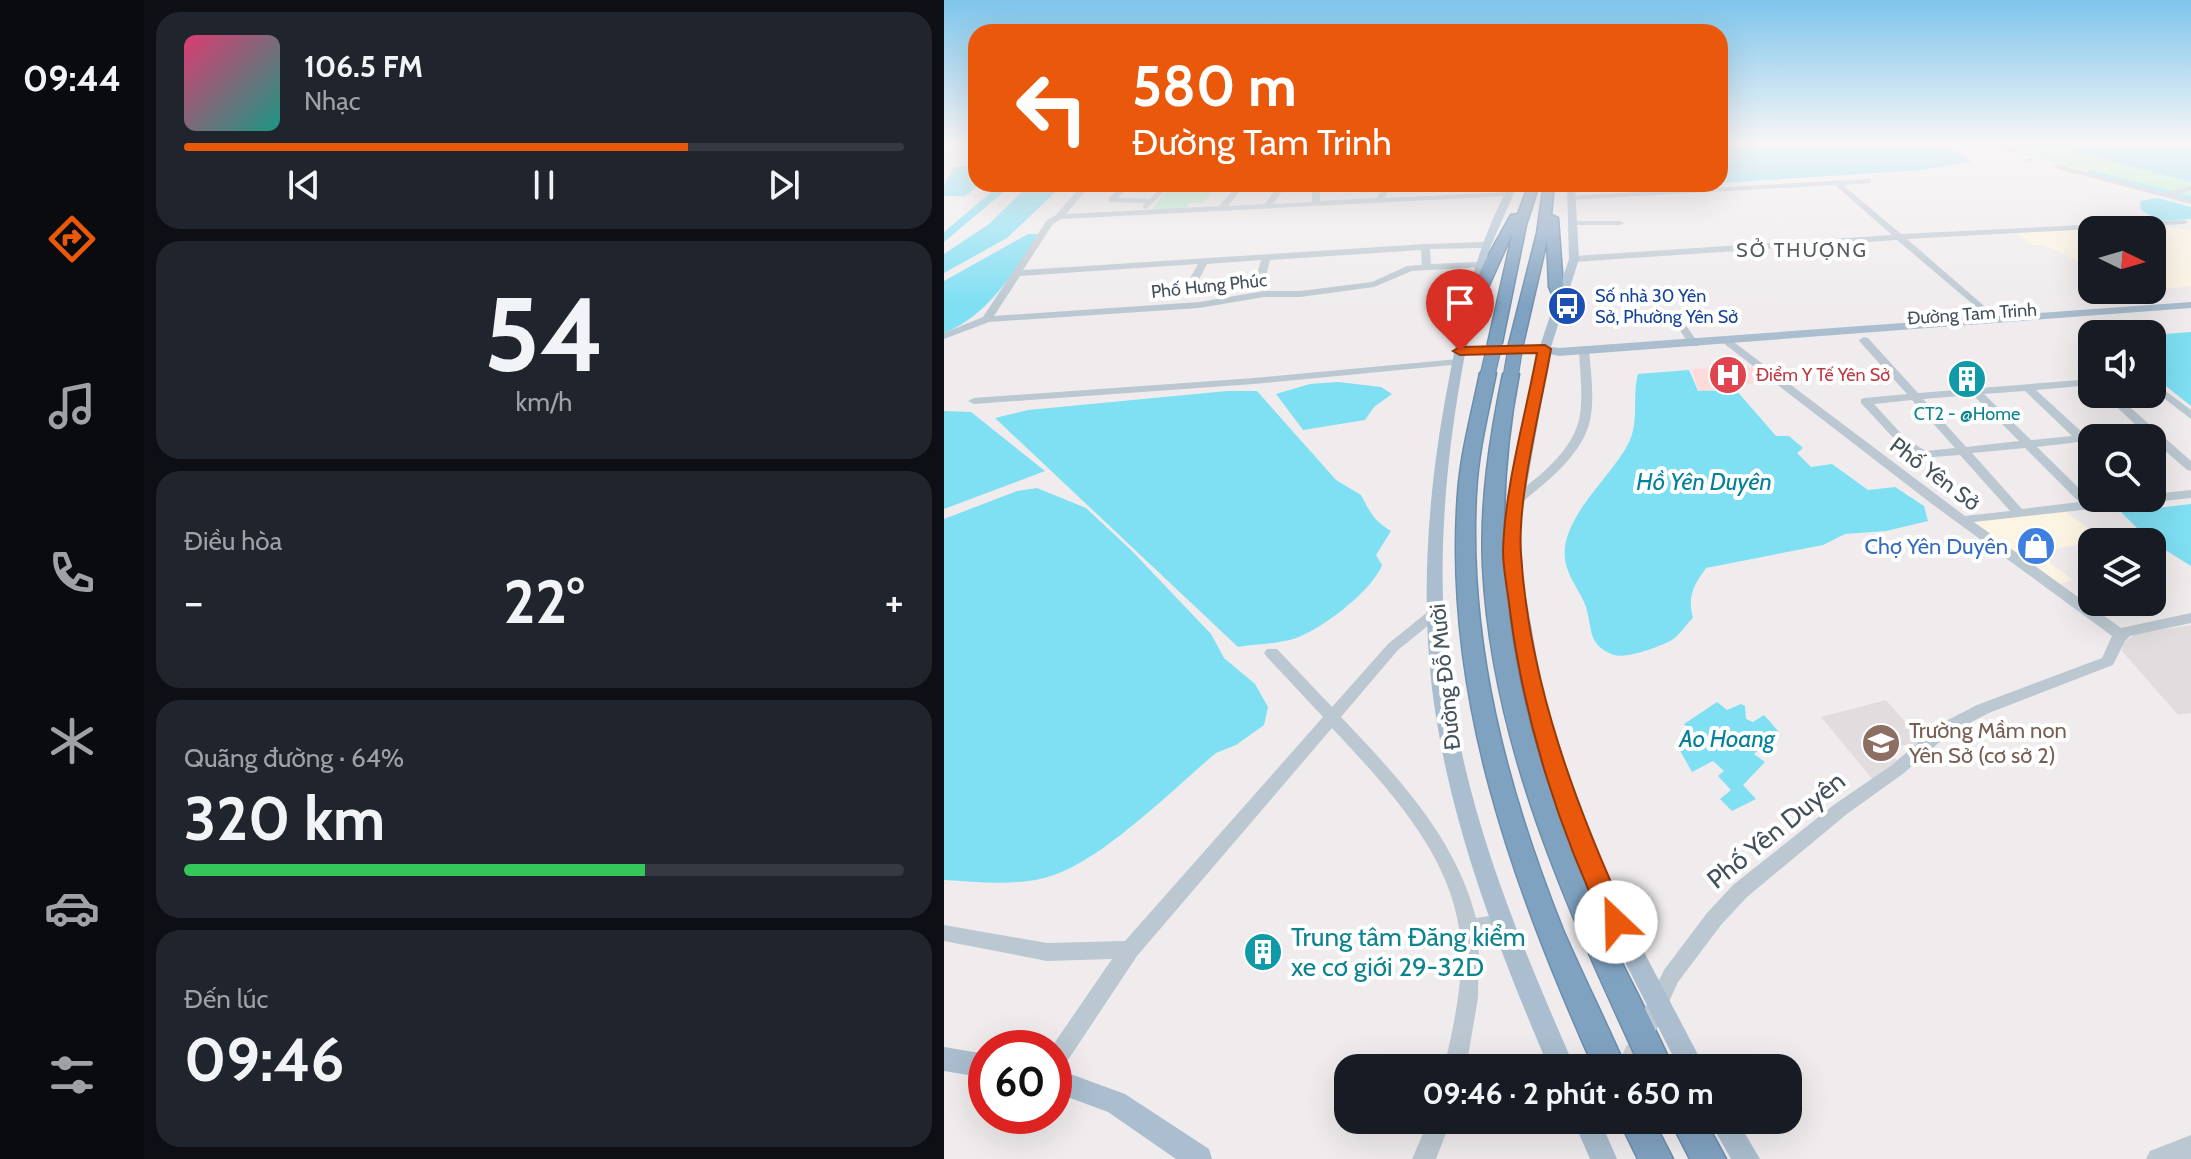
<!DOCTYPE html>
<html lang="vi">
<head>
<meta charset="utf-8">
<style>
  :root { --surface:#171b24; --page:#20242c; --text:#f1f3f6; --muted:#9ea1a6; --line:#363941; --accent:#ea580c }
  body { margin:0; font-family:Cabin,sans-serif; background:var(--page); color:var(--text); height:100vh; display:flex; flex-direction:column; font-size:30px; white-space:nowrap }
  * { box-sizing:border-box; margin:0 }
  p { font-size:26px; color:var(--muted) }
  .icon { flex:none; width:44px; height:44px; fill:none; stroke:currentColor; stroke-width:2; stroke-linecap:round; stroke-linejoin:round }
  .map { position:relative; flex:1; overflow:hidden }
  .sheet { display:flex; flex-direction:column; gap:12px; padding:12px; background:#0d0f14; width:800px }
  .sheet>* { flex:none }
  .hud { position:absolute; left:24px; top:24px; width:760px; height:168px; border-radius:24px; box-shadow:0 8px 32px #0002; background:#ea580c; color:#fff; overflow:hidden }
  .needle { width:52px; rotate:95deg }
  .fabs { position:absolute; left:1134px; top:216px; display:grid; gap:16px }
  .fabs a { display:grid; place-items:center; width:88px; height:88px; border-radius:16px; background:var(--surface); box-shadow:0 8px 32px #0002; font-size:40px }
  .speed { position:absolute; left:24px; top:1030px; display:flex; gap:16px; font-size:40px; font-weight:700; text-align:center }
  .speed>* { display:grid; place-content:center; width:104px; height:104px; border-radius:50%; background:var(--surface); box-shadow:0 8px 32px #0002; line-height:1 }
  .speed .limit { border:12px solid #d22; background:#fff; color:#111 }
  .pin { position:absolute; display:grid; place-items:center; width:68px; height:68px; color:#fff; margin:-82px -34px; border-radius:50% 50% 50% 0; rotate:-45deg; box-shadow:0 0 8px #0007 }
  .pin .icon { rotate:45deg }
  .me { position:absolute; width:88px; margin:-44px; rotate:336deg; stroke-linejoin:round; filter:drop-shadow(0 0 6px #0008) }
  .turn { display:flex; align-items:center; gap:28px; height:168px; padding:0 32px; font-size:36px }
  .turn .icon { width:104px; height:104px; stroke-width:2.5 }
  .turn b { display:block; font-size:56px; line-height:68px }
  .big { font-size:60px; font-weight:700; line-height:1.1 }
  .sheet .widget { flex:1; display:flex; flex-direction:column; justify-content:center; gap:12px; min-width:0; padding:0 28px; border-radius:24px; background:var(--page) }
  .sheet .dial { align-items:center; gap:0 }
  .dial b { font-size:104px; line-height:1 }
  .song { display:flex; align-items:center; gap:24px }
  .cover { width:96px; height:96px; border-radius:12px; background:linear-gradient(135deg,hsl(340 70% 55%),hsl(170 70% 35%)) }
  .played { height:8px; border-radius:4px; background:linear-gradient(90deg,var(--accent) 70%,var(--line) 70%) }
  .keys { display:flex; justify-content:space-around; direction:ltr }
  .heat { display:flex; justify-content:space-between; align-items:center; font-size:44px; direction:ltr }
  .charge { height:12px; border-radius:6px; background:linear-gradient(90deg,#34c759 64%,var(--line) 0) }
  .trip { position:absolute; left:390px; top:1054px; width:468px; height:80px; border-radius:24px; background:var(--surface); box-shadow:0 8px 32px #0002; font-weight:700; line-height:80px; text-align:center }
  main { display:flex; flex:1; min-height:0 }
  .menu { display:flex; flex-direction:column; width:144px; justify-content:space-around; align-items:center; background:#090b0e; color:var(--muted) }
  .menu .icon { width:56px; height:56px }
  .menu .on { color:var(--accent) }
  .menu b { font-size:36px; color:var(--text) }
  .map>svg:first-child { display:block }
  .commercial { fill:#fdf5e3 }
  .education { fill:#e1dddf }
  .medical { fill:#fddbda }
  .green { fill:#b6f2cb }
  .water { fill:#7fdff3 }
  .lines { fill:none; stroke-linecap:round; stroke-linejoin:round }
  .canal { fill:#7fdff3; fill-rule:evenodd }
  .minor-tunnel { stroke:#cecdd0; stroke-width:21; stroke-dasharray:21 10; stroke-linecap:butt }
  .highway-casing { stroke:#6b8dac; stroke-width:3 }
  .minor { fill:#bcc8d1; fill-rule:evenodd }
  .major { fill:#aabecf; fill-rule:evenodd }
  .highway { fill:#80a2c1; fill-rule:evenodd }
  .highway-bridge-casing { stroke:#6b8dac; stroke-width:16; stroke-linecap:butt }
  .highway-bridge { stroke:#80a2c1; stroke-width:14 }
  .route { fill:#ea580c; stroke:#983908; stroke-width:2 }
  .labels { text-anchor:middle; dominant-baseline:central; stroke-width:8; stroke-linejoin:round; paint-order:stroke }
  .far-street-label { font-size:18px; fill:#44515c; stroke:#fff }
  .far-transit-label { font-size:18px; fill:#164399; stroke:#fff; text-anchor:start }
  .far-health-label { font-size:18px; fill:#be3a42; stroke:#fff; text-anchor:start }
  .far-culture-label { font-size:18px; fill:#0d838f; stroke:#fff }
  .far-neighbourhood-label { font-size:20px; letter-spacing:2px; fill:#595e62; stroke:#fff }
  .street-label { font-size:22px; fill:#44515c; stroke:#fff }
  .shop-label { font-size:22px; fill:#366cbe; stroke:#fff; text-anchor:end }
  .education-label { font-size:22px; fill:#785e54; stroke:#fff; text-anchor:start }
  .water-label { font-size:24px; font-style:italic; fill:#03809a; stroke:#fff }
  .near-street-label { font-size:26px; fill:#44515c; stroke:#fff }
  .near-culture-label { font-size:26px; fill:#0d838f; stroke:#fff; text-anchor:start }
</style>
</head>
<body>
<main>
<nav class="menu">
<b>09:44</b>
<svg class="icon on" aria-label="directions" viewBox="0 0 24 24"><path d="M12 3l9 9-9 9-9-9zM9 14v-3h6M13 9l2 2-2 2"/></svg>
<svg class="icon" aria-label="music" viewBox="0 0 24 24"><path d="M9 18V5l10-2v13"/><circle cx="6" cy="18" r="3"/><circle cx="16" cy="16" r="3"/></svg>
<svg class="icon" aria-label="phone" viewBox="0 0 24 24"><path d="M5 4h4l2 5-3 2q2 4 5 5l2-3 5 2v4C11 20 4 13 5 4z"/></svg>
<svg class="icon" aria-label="climate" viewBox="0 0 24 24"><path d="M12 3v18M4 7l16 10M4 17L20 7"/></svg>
<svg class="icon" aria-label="car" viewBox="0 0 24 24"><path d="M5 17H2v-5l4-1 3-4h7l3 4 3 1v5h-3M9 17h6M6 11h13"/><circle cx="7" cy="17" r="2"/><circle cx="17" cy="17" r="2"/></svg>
<svg class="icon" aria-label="filters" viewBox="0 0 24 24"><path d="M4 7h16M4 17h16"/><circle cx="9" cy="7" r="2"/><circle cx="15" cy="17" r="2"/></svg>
</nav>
<section class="sheet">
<div class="widget">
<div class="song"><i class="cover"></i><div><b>106.5 FM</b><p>Nhạc</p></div></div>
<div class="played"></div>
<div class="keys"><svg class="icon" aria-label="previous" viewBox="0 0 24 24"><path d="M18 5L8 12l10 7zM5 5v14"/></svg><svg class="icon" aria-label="pause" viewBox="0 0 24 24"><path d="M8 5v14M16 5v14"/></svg><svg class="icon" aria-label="next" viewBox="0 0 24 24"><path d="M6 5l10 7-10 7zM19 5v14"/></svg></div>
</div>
<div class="widget dial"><b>54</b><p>km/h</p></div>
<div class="widget"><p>Điều hòa</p>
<div class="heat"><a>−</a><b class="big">22°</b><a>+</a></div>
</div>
<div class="widget"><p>Quãng đường · 64%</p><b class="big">320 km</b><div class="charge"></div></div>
<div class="widget"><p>Đến lúc</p><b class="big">09:46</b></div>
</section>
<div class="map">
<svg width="1247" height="1159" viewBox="0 0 1247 1159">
  <rect width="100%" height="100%" fill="#f0eced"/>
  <path class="commercial" d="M1214,226L1247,230V286L1208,290V230H1148V272L1129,258L1098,245H1088L1072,233Z
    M1121,511L1158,539L1093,553L1129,580L1112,585L1026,522Z"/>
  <path class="education" d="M1247,625V713L1234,715L1178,651L1179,644L1191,634Z
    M942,700L978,741L967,751L961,745L944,749L955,763L930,781L877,717Z"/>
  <path class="medical" d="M808,367L826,381L798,385V388L755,391L747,369Z"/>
  <path class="green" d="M1037,143H1247V198Z
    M229,184H275L259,203H246L241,209H208Z"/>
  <path class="water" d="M776,143H997L1018,152L1027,162L978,170L776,183Z
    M1096,143H1247V182Z
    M32,166V184H37L21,196H0V185L10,167Z
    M57,184H69L0,242V232Z
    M86,184H120L63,238L0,273V254L45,224Z
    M1214,198L1247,207V219L1216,221L1197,210L1196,201Z
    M84,234H95C68,274 44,316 0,333V281Z
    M1247,332V406L1208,375V335Z
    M745,370L754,391L792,390L832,436H845L859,448L853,453L867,467L888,464L924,490L951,487L980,506L984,521L942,531L901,534L879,545L762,568C750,585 743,596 749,618C742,624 736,635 728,640C715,647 682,659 670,655C643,645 649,630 642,607C637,593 627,581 623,568C608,522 670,477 686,440C695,418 688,396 694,374Z
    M394,382L437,387L448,394L430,407L421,420L359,430L332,394L366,384Z
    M283,391H313L392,480L417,495C426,512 429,520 447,531L432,555L438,565C428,591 376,631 349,639C332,644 312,644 294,647L51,418L84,410Z
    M0,411L27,412L101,471L0,509Z
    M93,488L142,508L187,550L267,634L280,658L311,684L324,707L320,725L292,745L272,753C228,790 163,856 110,875C77,887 35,882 0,880V519L73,491Z
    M1247,504V566L1223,551L1213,553L1208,549V542H1200L1186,530L1193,528L1177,512Z
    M773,702L783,710L797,704L801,706L802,719L809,722L820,715L835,732L810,754L821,762L799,785L812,799L788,811L776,799L787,790L774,776L780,771L769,761L748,772L734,747L751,735L740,724Z"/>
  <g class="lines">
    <path class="canal" d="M1145,170L1247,196V200L1143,173Z"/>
    <path class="minor-tunnel" d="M684,1068L697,1039
      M659,1127L662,1120"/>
    <g class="highway-casing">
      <path id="highway" d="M585,184H595L582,225L558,343L551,347L544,343L569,232L527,325L520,329L513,325L540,263L567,215L574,214Z
        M600,184H610L607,215L614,218L619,287L624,300L612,303L605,287L603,240L579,344L572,348L565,344L593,233Z
        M544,368L552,373C544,413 534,452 532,493C524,644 563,790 619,930C639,976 662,1022 682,1068H650C569,885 499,697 514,493C517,452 528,413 536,373Z
        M567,369L575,374C535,580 577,744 663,932C684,977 709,1022 729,1068H697C623,908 548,746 539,567C536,502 546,437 559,374Z
        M675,1120H709L729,1159H694Z
        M726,1120H761L782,1159H746Z"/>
    </g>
    <path class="minor" d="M1087,143L1092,144L1061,153L1058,151Z
      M1088,157L1090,160L1082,163L1078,161Z
      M1113,164L1221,193L1247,186V190L1230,195L1247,200V204L1110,168Z
      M924,179H927V183L899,185L957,234L1240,220L1244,222L1240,224L963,239L1054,318L1056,320L1051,323L953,240L630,262L626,259L630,256L948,235L891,185L626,200L622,198L623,196Z
      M139,184H147L122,214L275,206L294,184H302L284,206L321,204L335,184H343L329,204L368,202V184H376V201L433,198L439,184H447L441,198L564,192L568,194L564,196L117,219L109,224L79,270L481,244L539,242L543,245L539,248L486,249L487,264L533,262L536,263V267L468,271L430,287L356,297H320L255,308L45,322L0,339V333L39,317L103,220L112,215ZM477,250L478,265L463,266L428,282L356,291H320L255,302L50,316L76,276L254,264L242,285L247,288L252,285L263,264L317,260L310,285L315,288L320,285L326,260Z
      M179,184H187L174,198L206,199L220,184H228L202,209L198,207L201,203L165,202V198Z
      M631,221H676L680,223L676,225H628L627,223Z
      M728,317L738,320L755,344L754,346H746L732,324L725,322V318Z
      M920,337L924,338L974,393L1148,379V385L1092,390L1140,434L1196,429L1159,394H1171L1247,461V471L1243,470L1203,435L1148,438V452L1135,442L1093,447L1148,501L1208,498V494L1247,490V498L1030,522L1177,628L1247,613V623L1186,636L1181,641L1169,665L1045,713L1006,733L960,773L903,814L803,897L777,925L734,982L710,1035L702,1038L694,1035L691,1028L720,970L763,913L789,885L891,804L948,765L994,725L1033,705L1158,658L1168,636L988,504L778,342L787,340L1021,516L1066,511L1016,455L976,458L954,443L917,403V399L921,398L963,394L916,342L915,340ZM1081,391L1128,436L1087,440L1040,394ZM1029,395L1075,441L1022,447L979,399ZM968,400L1011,448L982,451L962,439L930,404ZM1081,448L1135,502L1078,509L1028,453Z
      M640,348L645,351C647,372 650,394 647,415C642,452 605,480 577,503H569L567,500L569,497C595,476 630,451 636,415C639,394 636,372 635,351Z
      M514,359L519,362L518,364L310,384L30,404L24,401L30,398L310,378Z
      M1208,381L1247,410V419L1208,389Z
      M491,608L496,610L498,613L496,616L454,650L397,717C453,776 512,838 532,918L558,914L565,916L568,922L565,928L535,934L534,998L522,1068H500C510,1024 522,973 515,928C503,849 440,784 388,728L193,956L118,1069L110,1072V1048H107L168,959L103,961L0,941V925L103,943L181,941L379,717L323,657L320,653L323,649H333L388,707L444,644L486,610Z
      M485,1120H507L492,1159H468Z
      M1247,1135V1159H1202L1206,1151Z"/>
    <path class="major" d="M566,184H574L545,250L523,347L596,346L625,259L623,184H631L635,259L607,347L615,348L1247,302V308L615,356L606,354L576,524L580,585L597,681L612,739L653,852L701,954L761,1068H735L684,968L632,852L593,739L579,681L564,585L562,524L594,353L521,354C498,475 489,602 512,724C534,844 582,956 631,1068H605C558,957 513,843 493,723C474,610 483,492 505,379C518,311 532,246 566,184Z
      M0,1047L42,1054V1078L0,1071Z
      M110,1068L181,1094L265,1149L268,1159H232L164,1112L110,1092Z
      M629,1120H656L673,1159H646Z
      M765,1120H793L816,1159H787Z"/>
    <use href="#highway" class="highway"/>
    <g class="highway-bridge-casing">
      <path id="highway-bridge" d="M544,373L551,343
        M567,374L572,344"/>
    </g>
    <use href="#highway-bridge" class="highway-bridge"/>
  </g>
  <linearGradient id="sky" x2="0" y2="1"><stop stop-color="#7ec5ec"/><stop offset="0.47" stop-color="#f8f6f7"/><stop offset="1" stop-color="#f8f6f7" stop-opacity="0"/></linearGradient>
  <rect width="1247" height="305" fill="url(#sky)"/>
  <path class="route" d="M601,345L607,349C597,407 573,498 577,554C585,681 632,808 685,922L681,930L672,933L663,930C615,831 580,720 566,611C564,592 559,570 559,551C561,485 581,418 593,353L516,355L509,351L516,347Z"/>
  <defs>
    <g id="bus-disc" transform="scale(2)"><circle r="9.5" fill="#1a4fb4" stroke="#fff"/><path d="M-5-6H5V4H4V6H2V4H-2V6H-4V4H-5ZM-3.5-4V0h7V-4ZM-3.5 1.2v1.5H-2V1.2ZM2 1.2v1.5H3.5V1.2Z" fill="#fff"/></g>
    <g id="hospital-disc" transform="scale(2)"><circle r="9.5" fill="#e0444e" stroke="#fff"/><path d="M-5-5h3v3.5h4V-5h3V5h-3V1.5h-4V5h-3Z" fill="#fff"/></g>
    <g id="building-disc" transform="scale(2)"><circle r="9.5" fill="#0f9aa8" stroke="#fff"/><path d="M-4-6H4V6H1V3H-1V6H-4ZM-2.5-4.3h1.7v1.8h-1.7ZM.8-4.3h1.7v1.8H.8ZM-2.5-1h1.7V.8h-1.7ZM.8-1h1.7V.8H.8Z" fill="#fff"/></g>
    <g id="shop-disc" transform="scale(2)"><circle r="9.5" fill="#3f7fe0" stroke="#fff"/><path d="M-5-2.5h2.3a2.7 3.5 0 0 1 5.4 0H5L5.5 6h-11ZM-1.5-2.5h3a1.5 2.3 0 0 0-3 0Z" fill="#fff"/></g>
    <g id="school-disc" transform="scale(2)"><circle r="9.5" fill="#8d6e63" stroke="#fff"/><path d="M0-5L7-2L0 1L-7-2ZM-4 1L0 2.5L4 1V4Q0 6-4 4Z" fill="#fff"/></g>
  </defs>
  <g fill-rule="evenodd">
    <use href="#bus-disc" x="623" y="306"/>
    <use href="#hospital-disc" x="784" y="375"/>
    <use href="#building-disc" x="1023" y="379"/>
    <use href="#shop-disc" x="1092" y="546"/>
    <use href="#school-disc" x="937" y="743"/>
    <use href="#building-disc" x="319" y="952"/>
  </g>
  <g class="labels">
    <g class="far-street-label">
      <text transform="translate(265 286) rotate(-6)">Phố Hưng Phúc</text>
      <text transform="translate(1028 314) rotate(-4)">Đường Tam Trinh</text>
    </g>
    <g class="far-transit-label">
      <text x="651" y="296">Số nhà 30 Yên<tspan x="651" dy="21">Sở, Phường Yên Sở</tspan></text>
    </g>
    <g class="far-health-label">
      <text x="812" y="375">Điểm Y Tế Yên Sở</text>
    </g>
    <g class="far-culture-label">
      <text x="1023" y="414">CT2 - @Home</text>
    </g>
    <g class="far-neighbourhood-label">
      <text x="858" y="250">SỞ THƯỢNG</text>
    </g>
    <g class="street-label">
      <text transform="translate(991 474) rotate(37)">Phố Yên Sở</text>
      <text transform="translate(501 677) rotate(-96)">Đường Đỗ Mười</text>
    </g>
    <g class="shop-label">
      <text x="1064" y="546">Chợ Yên Duyên</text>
    </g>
    <g class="education-label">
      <text x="965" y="730">Trường Mầm non<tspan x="965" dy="25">Yên Sở (cơ sở 2)</tspan></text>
    </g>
    <g class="water-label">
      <text x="760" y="481">Hồ Yên Duyên</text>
      <text x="783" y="738">Ao Hoang</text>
    </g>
    <g class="near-street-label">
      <text transform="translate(832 830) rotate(-39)">Phố Yên Duyên</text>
    </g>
    <g class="near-culture-label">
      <text x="347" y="937">Trung tâm Đăng kiểm<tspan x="347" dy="30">xe cơ giới 29-32D</tspan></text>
    </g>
  </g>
</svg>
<div class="fabs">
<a><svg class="needle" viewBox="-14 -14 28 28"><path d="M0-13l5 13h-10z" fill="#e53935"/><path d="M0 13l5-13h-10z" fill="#9ea1a6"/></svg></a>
<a><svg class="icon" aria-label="sound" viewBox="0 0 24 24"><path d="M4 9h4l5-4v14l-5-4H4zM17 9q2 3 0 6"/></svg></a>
<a><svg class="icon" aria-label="search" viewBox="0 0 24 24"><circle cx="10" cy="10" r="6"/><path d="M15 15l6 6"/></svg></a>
<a><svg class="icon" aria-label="layers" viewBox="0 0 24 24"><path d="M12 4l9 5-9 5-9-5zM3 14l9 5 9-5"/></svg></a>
</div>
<div class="speed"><div class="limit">60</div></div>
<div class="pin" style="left:516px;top:351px;background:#d93025"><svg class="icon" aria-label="arrive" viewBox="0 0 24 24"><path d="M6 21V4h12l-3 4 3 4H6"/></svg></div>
<svg class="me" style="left:672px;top:922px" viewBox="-20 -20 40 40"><circle r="19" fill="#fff"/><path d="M0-13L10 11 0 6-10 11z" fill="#ea580c"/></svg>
<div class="trip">09:46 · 2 phút · 650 m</div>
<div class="hud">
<div class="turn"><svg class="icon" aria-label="left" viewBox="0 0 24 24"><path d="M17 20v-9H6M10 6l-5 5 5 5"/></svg><div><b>580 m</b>Đường Tam Trinh</div></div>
</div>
</div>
</main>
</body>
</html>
